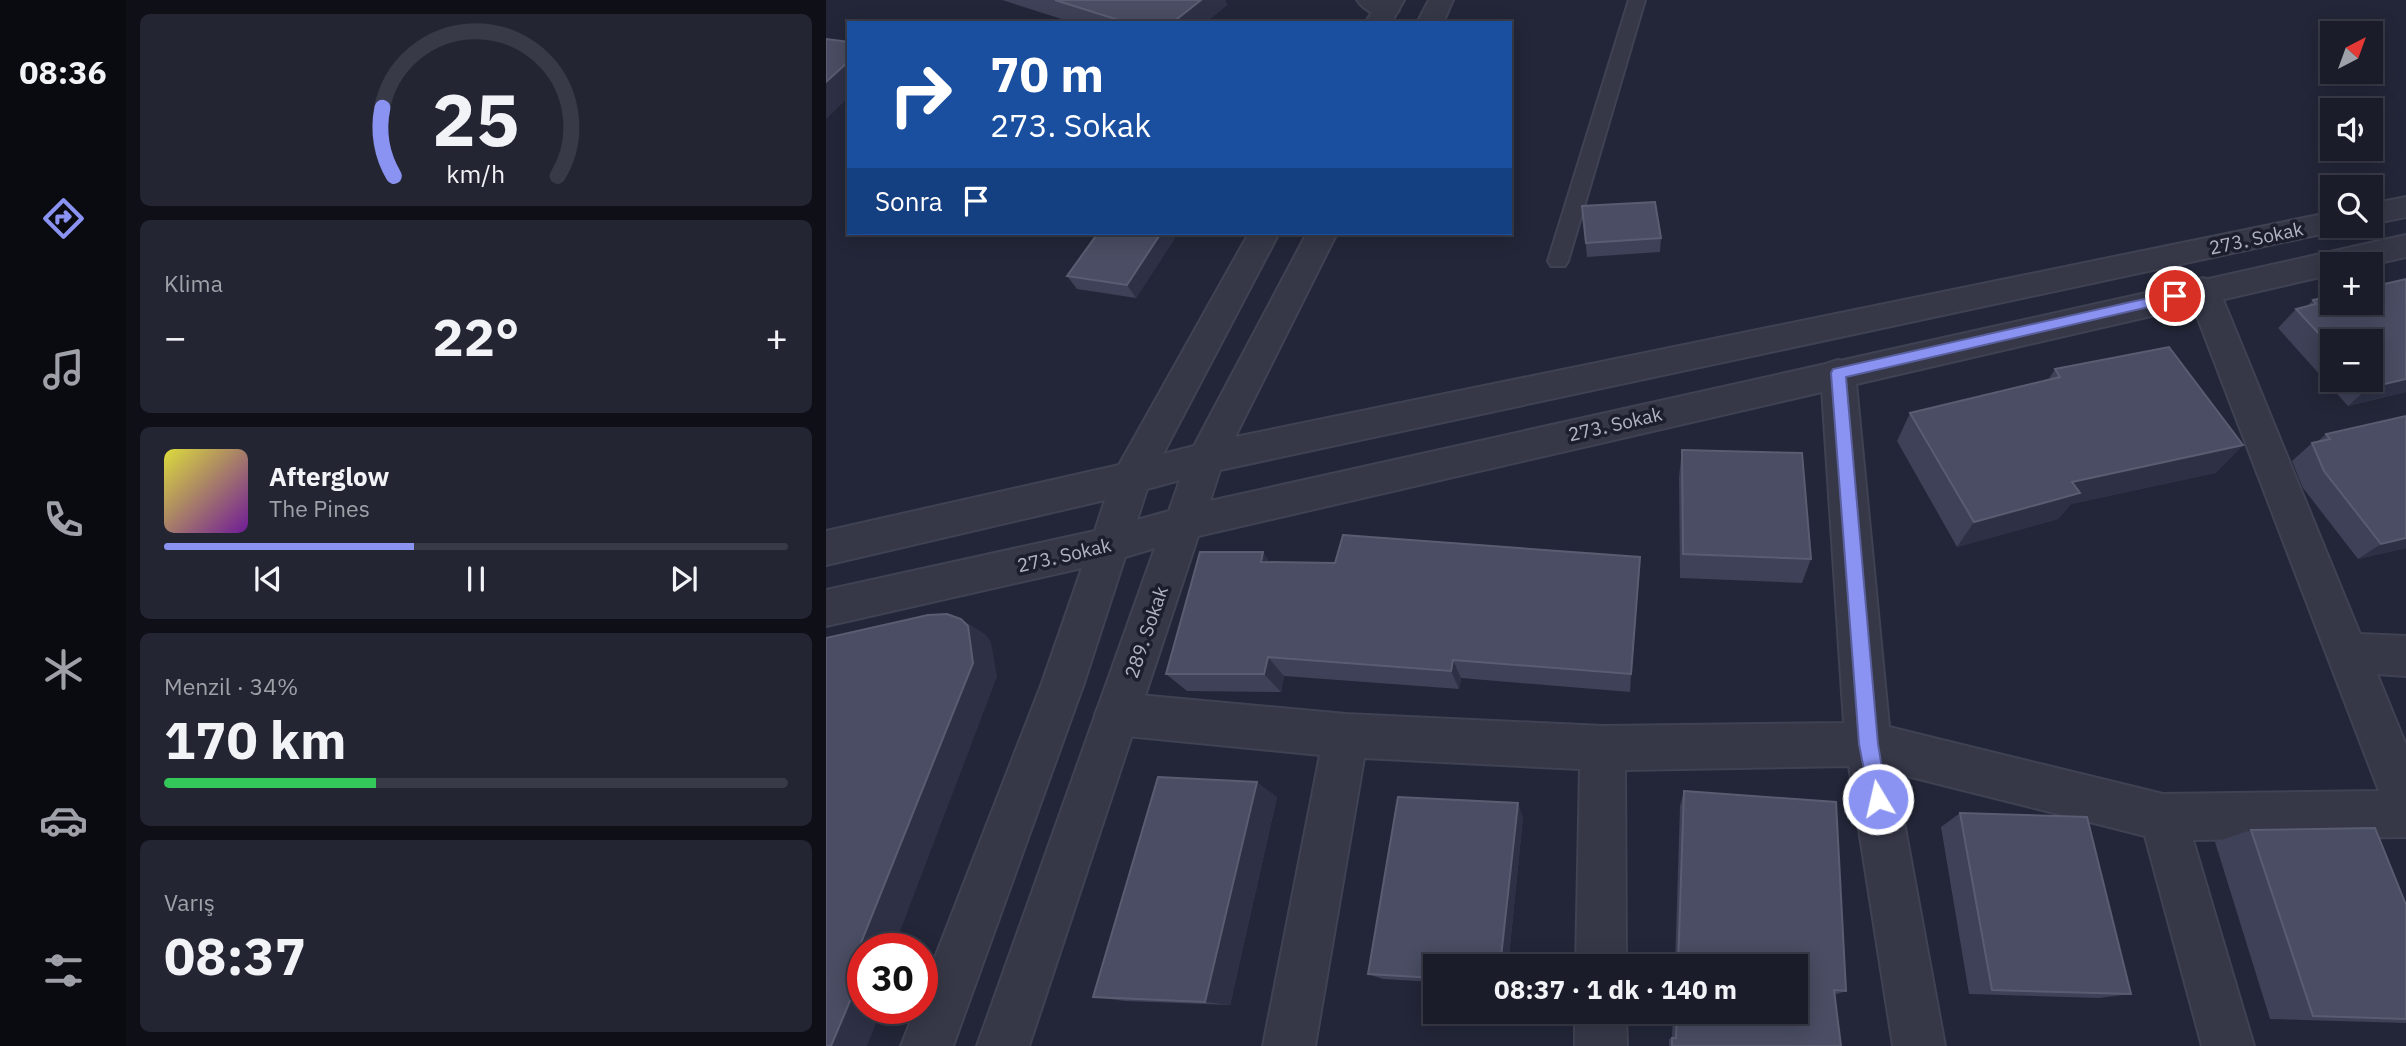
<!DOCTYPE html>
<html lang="tr">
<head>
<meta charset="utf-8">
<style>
  :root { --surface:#1a1c2a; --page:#232532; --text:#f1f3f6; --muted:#9fa1a8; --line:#383a47; --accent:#8a93f1 }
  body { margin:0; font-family:"IBM Plex Sans",sans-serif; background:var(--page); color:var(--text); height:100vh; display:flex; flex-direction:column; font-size:26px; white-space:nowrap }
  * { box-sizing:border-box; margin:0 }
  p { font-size:23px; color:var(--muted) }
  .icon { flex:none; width:38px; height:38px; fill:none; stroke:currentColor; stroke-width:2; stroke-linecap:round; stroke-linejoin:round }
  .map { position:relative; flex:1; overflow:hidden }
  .sheet { display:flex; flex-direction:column; gap:14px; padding:14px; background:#0e0f17; width:700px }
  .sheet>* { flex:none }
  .top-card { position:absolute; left:21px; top:21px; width:665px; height:214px; border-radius:0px; box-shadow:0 4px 18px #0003,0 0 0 2px var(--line); background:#1a4fa0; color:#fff; overflow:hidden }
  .needle { width:46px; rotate:41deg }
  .tools { position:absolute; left:1494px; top:21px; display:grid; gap:14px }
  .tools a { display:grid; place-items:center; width:63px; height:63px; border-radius:0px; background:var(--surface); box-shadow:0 4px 18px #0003,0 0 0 2px var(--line); font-size:35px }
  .speed { position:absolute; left:21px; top:933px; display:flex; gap:14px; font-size:35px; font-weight:700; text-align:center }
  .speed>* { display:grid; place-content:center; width:91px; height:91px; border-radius:50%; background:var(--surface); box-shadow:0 4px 18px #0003,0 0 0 2px var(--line); line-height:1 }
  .speed .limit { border:10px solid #d22; background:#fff; color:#111 }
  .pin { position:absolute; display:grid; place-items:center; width:60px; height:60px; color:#fff; margin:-30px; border:4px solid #fff; border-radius:50%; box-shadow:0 2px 7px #0007 }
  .me { position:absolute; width:77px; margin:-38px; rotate:351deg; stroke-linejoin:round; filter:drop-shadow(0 0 5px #0008) }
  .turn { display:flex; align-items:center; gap:24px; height:147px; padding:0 28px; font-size:32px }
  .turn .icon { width:91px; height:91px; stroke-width:2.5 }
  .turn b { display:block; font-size:49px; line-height:60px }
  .then { display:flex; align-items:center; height:66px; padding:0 28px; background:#0003; gap:14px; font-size:26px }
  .big { font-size:52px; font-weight:700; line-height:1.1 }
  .sheet .tile { flex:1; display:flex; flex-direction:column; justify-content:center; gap:10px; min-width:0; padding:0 24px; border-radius:10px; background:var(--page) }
  .sheet .dial { align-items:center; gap:0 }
  .dial svg { height:182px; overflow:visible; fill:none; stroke:var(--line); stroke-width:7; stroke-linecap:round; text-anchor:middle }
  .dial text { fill:var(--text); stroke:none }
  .song { display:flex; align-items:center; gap:21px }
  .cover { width:84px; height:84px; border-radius:10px; background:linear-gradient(135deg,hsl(60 70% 55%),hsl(280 70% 35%)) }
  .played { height:7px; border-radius:4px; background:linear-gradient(90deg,var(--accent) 40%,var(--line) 40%) }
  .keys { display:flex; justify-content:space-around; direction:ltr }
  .heat { display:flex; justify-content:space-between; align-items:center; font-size:38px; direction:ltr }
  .charge { height:10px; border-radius:5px; background:linear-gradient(90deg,#34c759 34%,var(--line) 0) }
  .trip { position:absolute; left:597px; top:954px; width:385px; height:70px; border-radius:0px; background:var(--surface); box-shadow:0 4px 18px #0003,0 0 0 2px var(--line); font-weight:700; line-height:70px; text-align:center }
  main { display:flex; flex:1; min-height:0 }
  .tab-bar { display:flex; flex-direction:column; width:126px; justify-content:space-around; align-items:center; background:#0a0b11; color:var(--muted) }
  .tab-bar .icon { width:49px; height:49px }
  .tab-bar .selected { color:var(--accent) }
  .tab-bar b { font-size:32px; color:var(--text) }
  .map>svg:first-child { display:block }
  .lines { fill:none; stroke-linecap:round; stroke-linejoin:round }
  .service-casing { stroke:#3f4252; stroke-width:4 }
  .minor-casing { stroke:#3f4252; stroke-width:4 }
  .tertiary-casing { stroke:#3f4252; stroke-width:4 }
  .service { fill:#363848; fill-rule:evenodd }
  .minor { fill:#363848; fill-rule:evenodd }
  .tertiary { fill:#363848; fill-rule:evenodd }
  .wall { fill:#3e4157; fill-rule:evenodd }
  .shaded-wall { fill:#2e3146 }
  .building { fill:#4a4d63; stroke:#5a5d72; stroke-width:2 }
  .route { fill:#8a93f1; stroke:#5a609d; stroke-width:2 }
  .labels { text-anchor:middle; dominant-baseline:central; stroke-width:7; stroke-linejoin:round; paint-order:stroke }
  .street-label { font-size:19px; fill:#b1b3c5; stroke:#1c1e2d }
</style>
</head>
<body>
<main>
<nav class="tab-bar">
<b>08:36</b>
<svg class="icon selected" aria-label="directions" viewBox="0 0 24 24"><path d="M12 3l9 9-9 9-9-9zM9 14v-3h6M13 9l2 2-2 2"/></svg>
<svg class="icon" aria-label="music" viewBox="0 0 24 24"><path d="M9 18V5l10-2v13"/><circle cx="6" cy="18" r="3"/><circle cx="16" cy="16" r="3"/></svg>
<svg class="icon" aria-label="phone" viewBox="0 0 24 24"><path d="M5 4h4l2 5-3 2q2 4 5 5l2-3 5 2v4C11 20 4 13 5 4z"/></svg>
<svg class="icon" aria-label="climate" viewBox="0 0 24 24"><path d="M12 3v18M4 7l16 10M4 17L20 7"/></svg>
<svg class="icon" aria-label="car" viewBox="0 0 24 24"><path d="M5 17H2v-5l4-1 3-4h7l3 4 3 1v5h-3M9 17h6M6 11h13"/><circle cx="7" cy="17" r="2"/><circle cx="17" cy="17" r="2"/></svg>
<svg class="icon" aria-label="filters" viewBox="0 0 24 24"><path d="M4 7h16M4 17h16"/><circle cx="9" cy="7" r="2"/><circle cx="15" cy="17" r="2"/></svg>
</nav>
<section class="sheet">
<div class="tile dial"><svg viewBox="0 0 100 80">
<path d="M14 69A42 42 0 1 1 86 69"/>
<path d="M14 69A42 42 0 0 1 9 39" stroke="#8a93f1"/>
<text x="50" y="56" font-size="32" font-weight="700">25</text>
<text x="50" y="72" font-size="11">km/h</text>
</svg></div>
<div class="tile"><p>Klima</p>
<div class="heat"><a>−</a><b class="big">22°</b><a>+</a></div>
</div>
<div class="tile">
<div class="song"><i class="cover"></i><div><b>Afterglow</b><p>The Pines</p></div></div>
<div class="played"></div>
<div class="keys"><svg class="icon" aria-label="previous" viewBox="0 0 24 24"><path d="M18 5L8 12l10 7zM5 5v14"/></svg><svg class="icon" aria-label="pause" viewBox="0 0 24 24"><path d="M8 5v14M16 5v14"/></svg><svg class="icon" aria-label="next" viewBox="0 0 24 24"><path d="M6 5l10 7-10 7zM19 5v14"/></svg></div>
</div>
<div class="tile"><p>Menzil · 34%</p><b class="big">170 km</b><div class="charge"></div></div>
<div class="tile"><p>Varış</p><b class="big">08:37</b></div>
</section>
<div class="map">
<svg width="1580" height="1046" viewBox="0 0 1580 1046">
  <rect width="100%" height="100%" fill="#232638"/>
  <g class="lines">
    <g class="service-casing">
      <path id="service" d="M803,0H819L742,261L739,266H725L722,261Z"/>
    </g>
    <g class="minor-casing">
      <path id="minor" d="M531,0H561L573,10L569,15C555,19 539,12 531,0Z
        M1377,278L1388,282L1393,290L1534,634L1580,636V676L1551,674L1580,745V837L1367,840L1428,1046H1376L1319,836L1069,773L1119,1046H1067L1023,766L799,770L800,966H750L754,769L538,758L489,1046H437L494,755L291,735L276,729L269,714L276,699L291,693L520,714L777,726L1018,723L995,373L1000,364L1012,360L1024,364L1029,373L1063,727L1337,794L1553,791L1361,290L1366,282Z
        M749,1012H800L801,1046H749Z"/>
    </g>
    <g class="tertiary-casing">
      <path id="tertiary" d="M554,0H578L565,23H539Z
        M603,0H627L617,23H591Z
        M1580,197V217L1545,224V204Z
        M1507,212V226H1520L1518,229L394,470L384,501L1580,235V257L1545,265L1507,264V274L372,536L203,1046H151L329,548L299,557L258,683L127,1046H75L90,1008H96V991L216,683L256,568L0,626V590L269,531L279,500L0,565V531L293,465L423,233H453L337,454L368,446L481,233H511L409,437ZM354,480L343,511L311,520L321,489Z"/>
    </g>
    <use href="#service" class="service"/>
    <use href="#minor" class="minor"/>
    <use href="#tertiary" class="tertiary"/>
  </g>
  <path class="wall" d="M176,0H399L401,5L379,23H248Z
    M756,206L835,238L834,252L761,257Z
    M349,238L310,298L251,289L241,276Z
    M1487,300L1580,392L1522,406L1452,328L1470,309L1481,306ZM1507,341L1545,380H1507Z
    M1229,369L1417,445L1389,473L1245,504L1232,519L1131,547L1071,441L1084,413L1222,380Z
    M1580,416V548L1532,559L1477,488L1466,461L1486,443L1491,442L1500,434Z
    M856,450L985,559L976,583L854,578L853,477Z
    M814,557L804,692L635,678L633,689L458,676L455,692L361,691L340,674L509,563Z
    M858,791L1020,991L1008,995L1015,1046H843V1039L846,1038L847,1012H970V966H849L854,806Z
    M451,797L404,1005L299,1001L267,997Z
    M1134,813L1305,994L1273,998L1143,994L1115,827Z
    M697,817L682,966H609V982L557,979L542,974Z
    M1425,830L1580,905V1023L1444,1019L1389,842Z"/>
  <path class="shaded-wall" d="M375,0H399L401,5L379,23H346Z
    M23,61V97L0,119V82Z
    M335,233H346L349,238L310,298L301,285Z
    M1580,379V392L1522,406L1542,388Z
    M1417,445L1389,473L1245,504L1232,519L1131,547L1148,522L1246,482Z
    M1580,538V548L1532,559L1555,544Z
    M437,552L452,574L435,562Z
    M814,557L813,579L804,692L805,674Z
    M135,619L159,634L165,642L171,677L68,947L79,948H46L35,943Z
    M442,657L458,676L455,692L438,674Z
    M627,660L635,678L633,689L625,671Z
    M431,782L451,797L404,1005L379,1002Z
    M692,803L697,817L682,966H674Z
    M37,970V1008H56L41,1046H5Z"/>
  <path class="building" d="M229,0H375L346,23H302Z
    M0,39L23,42V61L0,82Z
    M829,202L835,238L760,243L756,206Z
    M272,233H335L301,285L241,276Z
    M1580,279V379L1542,388L1535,380H1545V341H1507V349L1470,309L1490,304L1487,300L1507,296V303H1545V287Z
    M1343,347L1417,445L1246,482L1254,493L1148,522L1084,413L1234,377L1229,369Z
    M1580,416V538L1555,544L1498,471L1486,443L1504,439L1500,434Z
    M856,450L976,453L985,559L857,554Z
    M517,535L814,557L805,674L627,660L625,671L442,657L438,674H340L374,552H437L435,562L509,563Z
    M121,614L135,619L142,626L147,663L35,943H48L46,948H37V970L5,1046H0V638L102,615Z
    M332,777L431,782L379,1002L267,997Z
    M858,791L1010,802L1020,991L1008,990L1015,1046H846V1038H850L851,1012H970V966H852Z
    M572,797L692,803L674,966H609V978L542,974Z
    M1134,813L1261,817L1305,994L1166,990Z
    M1549,828L1580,905V1019L1487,1016L1425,830Z"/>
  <path class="route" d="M1349,292L1353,293V300L1020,377L1052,744L1061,799L1058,806L1052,808L1045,806L1033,744L1005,373L1007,369Z"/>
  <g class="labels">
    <g class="street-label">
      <text transform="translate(1430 238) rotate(-12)">273. Sokak</text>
      <text transform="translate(789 424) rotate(-13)">273. Sokak</text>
      <text transform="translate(238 555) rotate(-13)">273. Sokak</text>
      <text transform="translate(320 632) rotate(-71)">289. Sokak</text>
    </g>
  </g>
</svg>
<div class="tools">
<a><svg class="needle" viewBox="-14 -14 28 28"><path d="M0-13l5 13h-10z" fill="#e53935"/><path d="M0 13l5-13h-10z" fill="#9fa1a8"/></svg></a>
<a><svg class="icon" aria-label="sound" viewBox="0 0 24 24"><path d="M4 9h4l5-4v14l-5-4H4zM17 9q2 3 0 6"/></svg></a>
<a><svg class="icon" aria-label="search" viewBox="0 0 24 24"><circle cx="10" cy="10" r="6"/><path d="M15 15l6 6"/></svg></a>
<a>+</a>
<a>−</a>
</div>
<div class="speed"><div class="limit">30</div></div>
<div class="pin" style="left:1349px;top:296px;background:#d93025"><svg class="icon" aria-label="arrive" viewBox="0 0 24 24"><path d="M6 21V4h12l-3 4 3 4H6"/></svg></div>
<svg class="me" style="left:1052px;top:799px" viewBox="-20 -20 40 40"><circle r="17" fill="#8a93f1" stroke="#fff" stroke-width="3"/><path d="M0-11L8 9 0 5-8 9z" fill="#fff"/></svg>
<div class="trip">08:37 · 1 dk · 140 m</div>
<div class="top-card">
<div class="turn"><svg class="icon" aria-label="right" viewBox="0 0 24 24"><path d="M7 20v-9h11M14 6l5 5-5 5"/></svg><div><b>70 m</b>273. Sokak</div></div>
<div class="then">Sonra<svg class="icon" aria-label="arrive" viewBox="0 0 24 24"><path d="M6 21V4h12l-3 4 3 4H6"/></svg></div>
</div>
</div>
</main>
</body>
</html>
